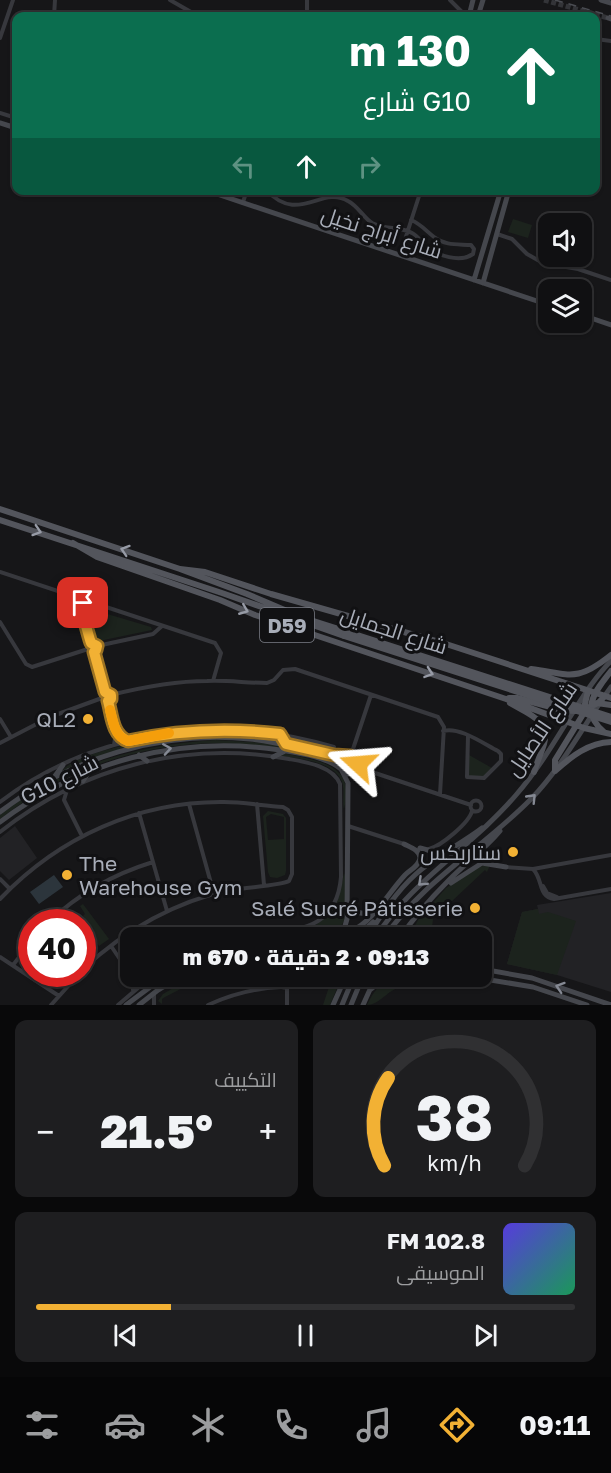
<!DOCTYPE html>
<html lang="ar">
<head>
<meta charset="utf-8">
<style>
  :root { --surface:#101012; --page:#1e1e20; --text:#f1f3f6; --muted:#9c9d9f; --line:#303032; --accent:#f2b134 }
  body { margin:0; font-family:"Golos Text",Cairo,sans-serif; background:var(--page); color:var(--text); direction:rtl; height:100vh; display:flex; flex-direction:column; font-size:22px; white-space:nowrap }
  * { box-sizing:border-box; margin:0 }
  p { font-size:20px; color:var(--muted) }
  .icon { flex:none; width:33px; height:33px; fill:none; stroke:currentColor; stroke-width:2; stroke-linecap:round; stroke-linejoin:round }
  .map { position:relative; height:1005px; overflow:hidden; direction:ltr }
  .details { display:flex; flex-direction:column; gap:15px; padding:15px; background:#09090a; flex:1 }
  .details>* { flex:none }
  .guide { position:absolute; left:12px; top:12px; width:588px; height:183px; border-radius:12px; box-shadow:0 2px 4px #0004,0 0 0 2px var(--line); direction:rtl; background:#0b6e4f; color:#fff; overflow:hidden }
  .tools { position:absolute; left:538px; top:213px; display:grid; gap:12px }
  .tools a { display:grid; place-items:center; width:54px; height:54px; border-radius:12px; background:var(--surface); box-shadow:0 2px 4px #0004,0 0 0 2px var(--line); font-size:30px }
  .speed { position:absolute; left:18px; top:909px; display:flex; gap:12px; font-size:30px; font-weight:700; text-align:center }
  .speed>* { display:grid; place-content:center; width:78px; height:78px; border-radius:50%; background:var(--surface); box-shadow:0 2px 4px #0004,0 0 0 2px var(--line); line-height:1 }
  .speed .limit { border:9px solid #d22; background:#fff; color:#111 }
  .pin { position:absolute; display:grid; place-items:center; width:51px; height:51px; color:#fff; margin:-26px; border-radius:12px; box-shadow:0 3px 9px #0006 }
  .me { position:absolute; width:66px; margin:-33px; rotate:289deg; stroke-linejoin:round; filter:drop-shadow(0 0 4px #0008) }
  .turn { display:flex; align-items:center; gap:21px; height:126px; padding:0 30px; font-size:27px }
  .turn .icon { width:78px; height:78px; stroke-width:2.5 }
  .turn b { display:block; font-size:42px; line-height:51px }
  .lanes { display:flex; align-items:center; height:57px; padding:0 30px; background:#0003; justify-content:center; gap:30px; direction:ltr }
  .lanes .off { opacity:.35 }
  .big { font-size:45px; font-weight:800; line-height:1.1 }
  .details .widget { flex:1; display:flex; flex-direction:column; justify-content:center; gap:9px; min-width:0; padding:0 21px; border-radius:12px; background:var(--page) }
  .details .dial { align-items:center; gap:0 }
  .dial svg { height:156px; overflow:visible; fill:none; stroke:var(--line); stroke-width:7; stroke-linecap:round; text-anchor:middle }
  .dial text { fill:var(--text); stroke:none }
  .song { display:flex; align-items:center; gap:18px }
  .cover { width:72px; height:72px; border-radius:9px; background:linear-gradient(135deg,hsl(250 70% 55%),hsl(150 70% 35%)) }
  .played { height:6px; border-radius:3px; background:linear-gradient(90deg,var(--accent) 25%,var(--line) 25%) }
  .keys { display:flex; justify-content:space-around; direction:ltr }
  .heat { display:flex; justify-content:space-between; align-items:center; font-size:33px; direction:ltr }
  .details .tiles { flex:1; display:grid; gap:15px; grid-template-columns:1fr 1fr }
  .widget:last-child { grid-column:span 2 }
  .trip { position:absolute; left:120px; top:927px; width:372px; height:60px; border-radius:12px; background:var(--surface); box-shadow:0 2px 4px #0004,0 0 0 2px var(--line); font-weight:800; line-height:60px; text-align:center; direction:rtl }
  .menu { display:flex; height:96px; justify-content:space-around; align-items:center; background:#060607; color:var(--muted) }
  .menu .icon { width:42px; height:42px }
  .menu .on { color:var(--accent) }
  .menu b { font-size:27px; color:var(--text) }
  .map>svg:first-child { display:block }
  .built { fill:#222225 }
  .green { fill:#1c231d; fill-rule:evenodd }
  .water { fill:#2c353c }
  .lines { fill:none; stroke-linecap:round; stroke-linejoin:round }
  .secondary-tunnel { stroke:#333438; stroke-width:5; stroke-dasharray:5 2.5; stroke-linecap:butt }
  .street { stroke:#37383d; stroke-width:4 }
  .secondary { stroke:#45474d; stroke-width:5 }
  .primary { stroke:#53555c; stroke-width:6 }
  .rail { stroke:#4a4c52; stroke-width:1.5; stroke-dasharray:8 6; stroke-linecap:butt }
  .primary-bridge { stroke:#53555c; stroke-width:6 }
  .oneway { stroke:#979ba6 }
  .oneway2 { stroke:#858993 }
  .route-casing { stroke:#9d7322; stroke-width:15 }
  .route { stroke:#f2b134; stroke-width:10 }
  .slow { stroke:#f59e0b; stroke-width:10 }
  .poi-dot { fill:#f2b134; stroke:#111113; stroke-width:2 }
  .labels { text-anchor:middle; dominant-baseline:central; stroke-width:6; stroke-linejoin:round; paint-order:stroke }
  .shield { fill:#111113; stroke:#7b7e86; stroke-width:1.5 }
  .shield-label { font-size:20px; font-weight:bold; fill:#a8adb8 }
  .street-label { font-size:21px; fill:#a8adb8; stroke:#111113 }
  .poi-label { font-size:21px; fill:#a8adb8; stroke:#111113; text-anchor:end }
</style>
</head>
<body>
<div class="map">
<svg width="611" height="1005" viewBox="0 0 611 1005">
  <rect width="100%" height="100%" fill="#161618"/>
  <path class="built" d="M15,826L37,858L9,880L0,871V838Z
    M611,893V992L557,975L507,964L522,912L538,909L537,905Z"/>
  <path class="green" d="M513,219L532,225L528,238L508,232Z
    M89,606L94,610L151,627L152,630L99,641C93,636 89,615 87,607Z
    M196,733L197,734L216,733V735L192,736L94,758L61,772C74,751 170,735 196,733Z
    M284,738L334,750L333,753L288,742Z
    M215,740L269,743L338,758L336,762C319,756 301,754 283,751C270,749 256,745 243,744C156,738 68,765 0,819V815C64,765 136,745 215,740Z
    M282,754C290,754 298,756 306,758C336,765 353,775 344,809C342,803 345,790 342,782C334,761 300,759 281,756Z
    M469,755L492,768L485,777L469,776Z
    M268,811L283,814L286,818V871L285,875L277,878L270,877L268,872L263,816ZM271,814L284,817V839L268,840L266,817Z
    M490,865L487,872L485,870L433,919L431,937H414L413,929L418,920L446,888L476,867Z
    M344,873L345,876V919L339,930L333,932H316L301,935L259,938C272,935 285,935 297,933C326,927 340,899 344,873Z
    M83,904L109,939L99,946L81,922L85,919L83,916L85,914L80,906Z
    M538,909L539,914L548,912L576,921L557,975L507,964L522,912Z
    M194,976L204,977L165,997L162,999V1004L158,1001L163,994Z
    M428,976L441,979C426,979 410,981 397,988C387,992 378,1005 367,1005C381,974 398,976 428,976Z
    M326,977H340V981L330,1005H323L329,987Z"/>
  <path class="water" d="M54,875L63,887L39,904L30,892Z"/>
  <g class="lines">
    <path class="secondary-tunnel" d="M544,0L608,18"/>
    <path class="street" d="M170,0L198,16
      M450,0L466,16
      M54,16L55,0
      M307,16V0
      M489,16L509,12L525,16
      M0,38L13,0
      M596,39L611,41
      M0,113L16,118
      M266,190C299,225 321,185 348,201C358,206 363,217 372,223C385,230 400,226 412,233C418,236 421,242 426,246C438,256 460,263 473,254L474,249L471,245C457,244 446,246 434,237C426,231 421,224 411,220
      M243,202L247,190
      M497,234L512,239L527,254L543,263L578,269L611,280
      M400,255L421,190
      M0,572L215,643L221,653L213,681
      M84,600L83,612L91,643
      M0,622L26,664L32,667L88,649
      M88.5 648a4.5 4.5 0 1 1 9 0a4.5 4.5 0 1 1-9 0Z
      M97,646L153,634L162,626
      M94,652L105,692
      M102.5 697a4.5 4.5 0 1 1 9 0a4.5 4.5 0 1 1-9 0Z
      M111,695C143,687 175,681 207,681C227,680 247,683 267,683L274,680L283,670L295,669L438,717L444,727L440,794
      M108,701L116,732L114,745
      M0,719L11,737
      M443,731C459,726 484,744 498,751L501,754V761L484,778L467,777L468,736
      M0,743L50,717L102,698
      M346,756L353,749L371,695
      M357,761L366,770L471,805
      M354,772L365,770
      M67,790L64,800L82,836
      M470.5 806a5.5 5.5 0 1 1 11 0a5.5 5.5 0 1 1-11 0Z
      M0,802C94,730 223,713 334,747
      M189,804L214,894
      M257,804L264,885
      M139,813L167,911
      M348,826L404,844
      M0,832C82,767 186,740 289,759C306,762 333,766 340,784L341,877C336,936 289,928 247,938
      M429,849C441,846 469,823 472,811
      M506,867L533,869L611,855
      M533,869C543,879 538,897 554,899L611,889
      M0,879L10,889
      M543,886L547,893L557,897
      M0,899C59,837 139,801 224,802C244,802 264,806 283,807L288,810L292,817V874L289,881C282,885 243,888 230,890C174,902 124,931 82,970
      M49,922C78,894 114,874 153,862
      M111,946L130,974
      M0,957L59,996
      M13,965L32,941
      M132,976L133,990
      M278.5 982a5.5 5.5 0 1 1 11 0a5.5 5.5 0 1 1-11 0Z
      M287,987V1005
      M51,1005L79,974
      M118,1005L152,976
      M154,1005V994
      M208,1005C232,994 256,988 281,987"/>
    <path class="secondary" d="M601,0L611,3
      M469,16L473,0
      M478,16L483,0
      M608,18L611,19
      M0,123L16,128
      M205,190L549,305
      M474,280L501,190
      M483,283L509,190
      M582,315L611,325
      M280,734L286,744
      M139,755L147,761
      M340 765a9 9 0 1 1 18 0a9 9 0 1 1-18 0Z
      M273,757L285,751
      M55,776L63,765
      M83,781L90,770
      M0,812C70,758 162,730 250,739C282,742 313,753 345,757
      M0,822C81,761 179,735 280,750C299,753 325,756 341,769
      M420,848L435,852L445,850
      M451,883L482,863L506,867
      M348,904C355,913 363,916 374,912
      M339,934L345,926L347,919L348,783L342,771
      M306,938C321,931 336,938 351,931C372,923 389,892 405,875C410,870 419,866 420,858C420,850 410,847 404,844
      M352,938L362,932L373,922
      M367,938C381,915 396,892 416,874C436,856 461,844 482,828
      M375,938C412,880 472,847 516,795C536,772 552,746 568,720C581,700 594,678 611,661
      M384,938C423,881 483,848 531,799C563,766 584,724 611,687
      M400,938C414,917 431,898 449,880C466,863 485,849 500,831
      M482,969L532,978L611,1005
      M466,976L533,987L587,1005
      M371,989L387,976
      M126,1005L165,976
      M139,1005L158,990L181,976
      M333,1005L346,976
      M342,1005L354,976
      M351,1005L363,976
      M363,1005L376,976"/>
    <path class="primary" d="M0,509L180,569L247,594L301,617L345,631
      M0,520L222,593L344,636
      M73,543L97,557L220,600L255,615L506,699L584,728L611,734
      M180,569L205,572L271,594L446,644L611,698
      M531,669C570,674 576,683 611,655
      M509,698H517L562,710L575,711
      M510,703C526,713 551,720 544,744C541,754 537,762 534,772
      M597,703L611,705
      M585,709L598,703L605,696
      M604,732C579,711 595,691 611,671
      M555,771V760L582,716L588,691
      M555,771C572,756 588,743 611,742"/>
    <path class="rail" d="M555,0L611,16"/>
    <path class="primary-bridge" d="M345,631L611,717
      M344,636L611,722"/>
  </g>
  <defs><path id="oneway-chevron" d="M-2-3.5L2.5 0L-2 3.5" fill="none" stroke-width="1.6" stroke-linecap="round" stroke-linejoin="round" transform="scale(1.5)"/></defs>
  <g class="oneway">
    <use href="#oneway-chevron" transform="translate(37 531) rotate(18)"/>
    <use href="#oneway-chevron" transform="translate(125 550) rotate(-162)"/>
    <use href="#oneway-chevron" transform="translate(244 610) rotate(22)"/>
    <use href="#oneway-chevron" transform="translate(429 673) rotate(19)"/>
  </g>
  <g class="oneway2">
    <use href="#oneway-chevron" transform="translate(167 749) rotate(-9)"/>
    <use href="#oneway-chevron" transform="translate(532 798) rotate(-46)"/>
    <use href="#oneway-chevron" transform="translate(422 882) rotate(137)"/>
    <use href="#oneway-chevron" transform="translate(560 987) rotate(-162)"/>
  </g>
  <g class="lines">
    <g class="route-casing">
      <path id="route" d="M83,603L82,612L90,640L91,643L97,646L96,650L94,652L105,692L111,695V699L108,701C112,715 112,735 128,741C179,730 228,728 280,734L286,744L334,755L350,756L356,759L358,764"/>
    </g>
    <use href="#route" class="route"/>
    <path class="slow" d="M110,710C114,723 114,736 128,741L169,733"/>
  </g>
  <g class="poi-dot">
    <circle cx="88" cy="719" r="6"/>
    <circle cx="513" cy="852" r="6"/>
    <circle cx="67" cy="875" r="6"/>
    <circle cx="475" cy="908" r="6"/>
  </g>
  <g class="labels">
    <rect class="shield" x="260" y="608" width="54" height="34" rx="4.5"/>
    <g class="shield-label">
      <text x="287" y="625">D59</text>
    </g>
    <g class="street-label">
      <text transform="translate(382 232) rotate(18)">شارع أبراج نخيل</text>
      <text transform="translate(394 630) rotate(18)">شارع الجمايل</text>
      <text transform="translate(541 729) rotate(-56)">شارع الأصايل</text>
      <text transform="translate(59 779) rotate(-27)">G10 شارع</text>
    </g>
    <g class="poi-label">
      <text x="76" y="719">QL2</text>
      <text x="501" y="852">ستاربكس</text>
      <text x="79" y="863" text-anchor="start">The<tspan x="79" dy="24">Warehouse Gym</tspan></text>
      <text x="463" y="908">Salé Sucré Pâtisserie</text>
    </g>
  </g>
</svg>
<div class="tools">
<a><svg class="icon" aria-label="sound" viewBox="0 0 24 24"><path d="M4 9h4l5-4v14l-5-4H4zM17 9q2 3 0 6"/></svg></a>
<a><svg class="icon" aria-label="layers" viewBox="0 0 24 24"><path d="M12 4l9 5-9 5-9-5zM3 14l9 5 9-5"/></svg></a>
</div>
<div class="speed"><div class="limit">40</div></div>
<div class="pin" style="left:83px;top:603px;background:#d93025"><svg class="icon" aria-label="arrive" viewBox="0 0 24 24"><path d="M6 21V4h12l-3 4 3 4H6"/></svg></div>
<svg class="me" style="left:358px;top:764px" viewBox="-20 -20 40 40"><path d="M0-17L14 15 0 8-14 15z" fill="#f2b134" stroke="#fff" stroke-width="4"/></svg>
<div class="trip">09:13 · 2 دقيقة · 670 m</div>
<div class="guide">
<div class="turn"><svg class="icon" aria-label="ahead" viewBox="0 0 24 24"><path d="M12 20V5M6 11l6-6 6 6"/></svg><div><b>130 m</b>G10 شارع</div></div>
<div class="lanes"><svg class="icon off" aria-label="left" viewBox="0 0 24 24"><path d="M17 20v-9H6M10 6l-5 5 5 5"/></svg><svg class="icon" aria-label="ahead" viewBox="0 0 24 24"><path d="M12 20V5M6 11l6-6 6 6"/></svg><svg class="icon off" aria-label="right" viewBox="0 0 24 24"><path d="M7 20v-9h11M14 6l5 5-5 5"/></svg></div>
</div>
</div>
<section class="details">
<div class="tiles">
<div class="widget dial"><svg viewBox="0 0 100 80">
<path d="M14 69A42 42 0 1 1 86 69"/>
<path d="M14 69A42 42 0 0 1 16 24" stroke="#f2b134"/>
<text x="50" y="56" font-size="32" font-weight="700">38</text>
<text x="50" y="72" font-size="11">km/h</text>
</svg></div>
<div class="widget"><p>التكييف</p>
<div class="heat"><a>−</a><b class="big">21.5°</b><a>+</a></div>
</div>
<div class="widget">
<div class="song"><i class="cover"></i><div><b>102.8 FM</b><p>الموسيقى</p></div></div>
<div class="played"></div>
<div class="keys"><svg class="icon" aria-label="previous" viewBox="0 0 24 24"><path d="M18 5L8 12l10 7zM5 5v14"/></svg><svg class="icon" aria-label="pause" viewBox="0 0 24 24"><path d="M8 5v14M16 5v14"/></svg><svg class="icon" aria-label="next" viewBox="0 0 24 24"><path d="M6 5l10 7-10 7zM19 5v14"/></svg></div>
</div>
</div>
</section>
<nav class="menu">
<b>09:11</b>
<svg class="icon on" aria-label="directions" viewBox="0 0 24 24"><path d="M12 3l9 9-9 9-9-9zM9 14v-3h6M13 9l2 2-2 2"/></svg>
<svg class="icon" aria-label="music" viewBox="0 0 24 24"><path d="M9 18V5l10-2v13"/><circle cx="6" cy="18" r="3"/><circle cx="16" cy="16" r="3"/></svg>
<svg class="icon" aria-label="phone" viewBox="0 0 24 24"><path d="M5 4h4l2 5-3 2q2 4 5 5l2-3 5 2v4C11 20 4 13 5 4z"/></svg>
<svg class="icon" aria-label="climate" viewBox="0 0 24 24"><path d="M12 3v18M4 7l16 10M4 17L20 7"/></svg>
<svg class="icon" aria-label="car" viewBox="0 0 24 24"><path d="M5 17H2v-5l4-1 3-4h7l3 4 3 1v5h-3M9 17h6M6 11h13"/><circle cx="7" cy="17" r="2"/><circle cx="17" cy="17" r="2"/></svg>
<svg class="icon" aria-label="filters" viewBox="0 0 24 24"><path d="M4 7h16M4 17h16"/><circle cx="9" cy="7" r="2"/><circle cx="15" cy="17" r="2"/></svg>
</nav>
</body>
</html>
